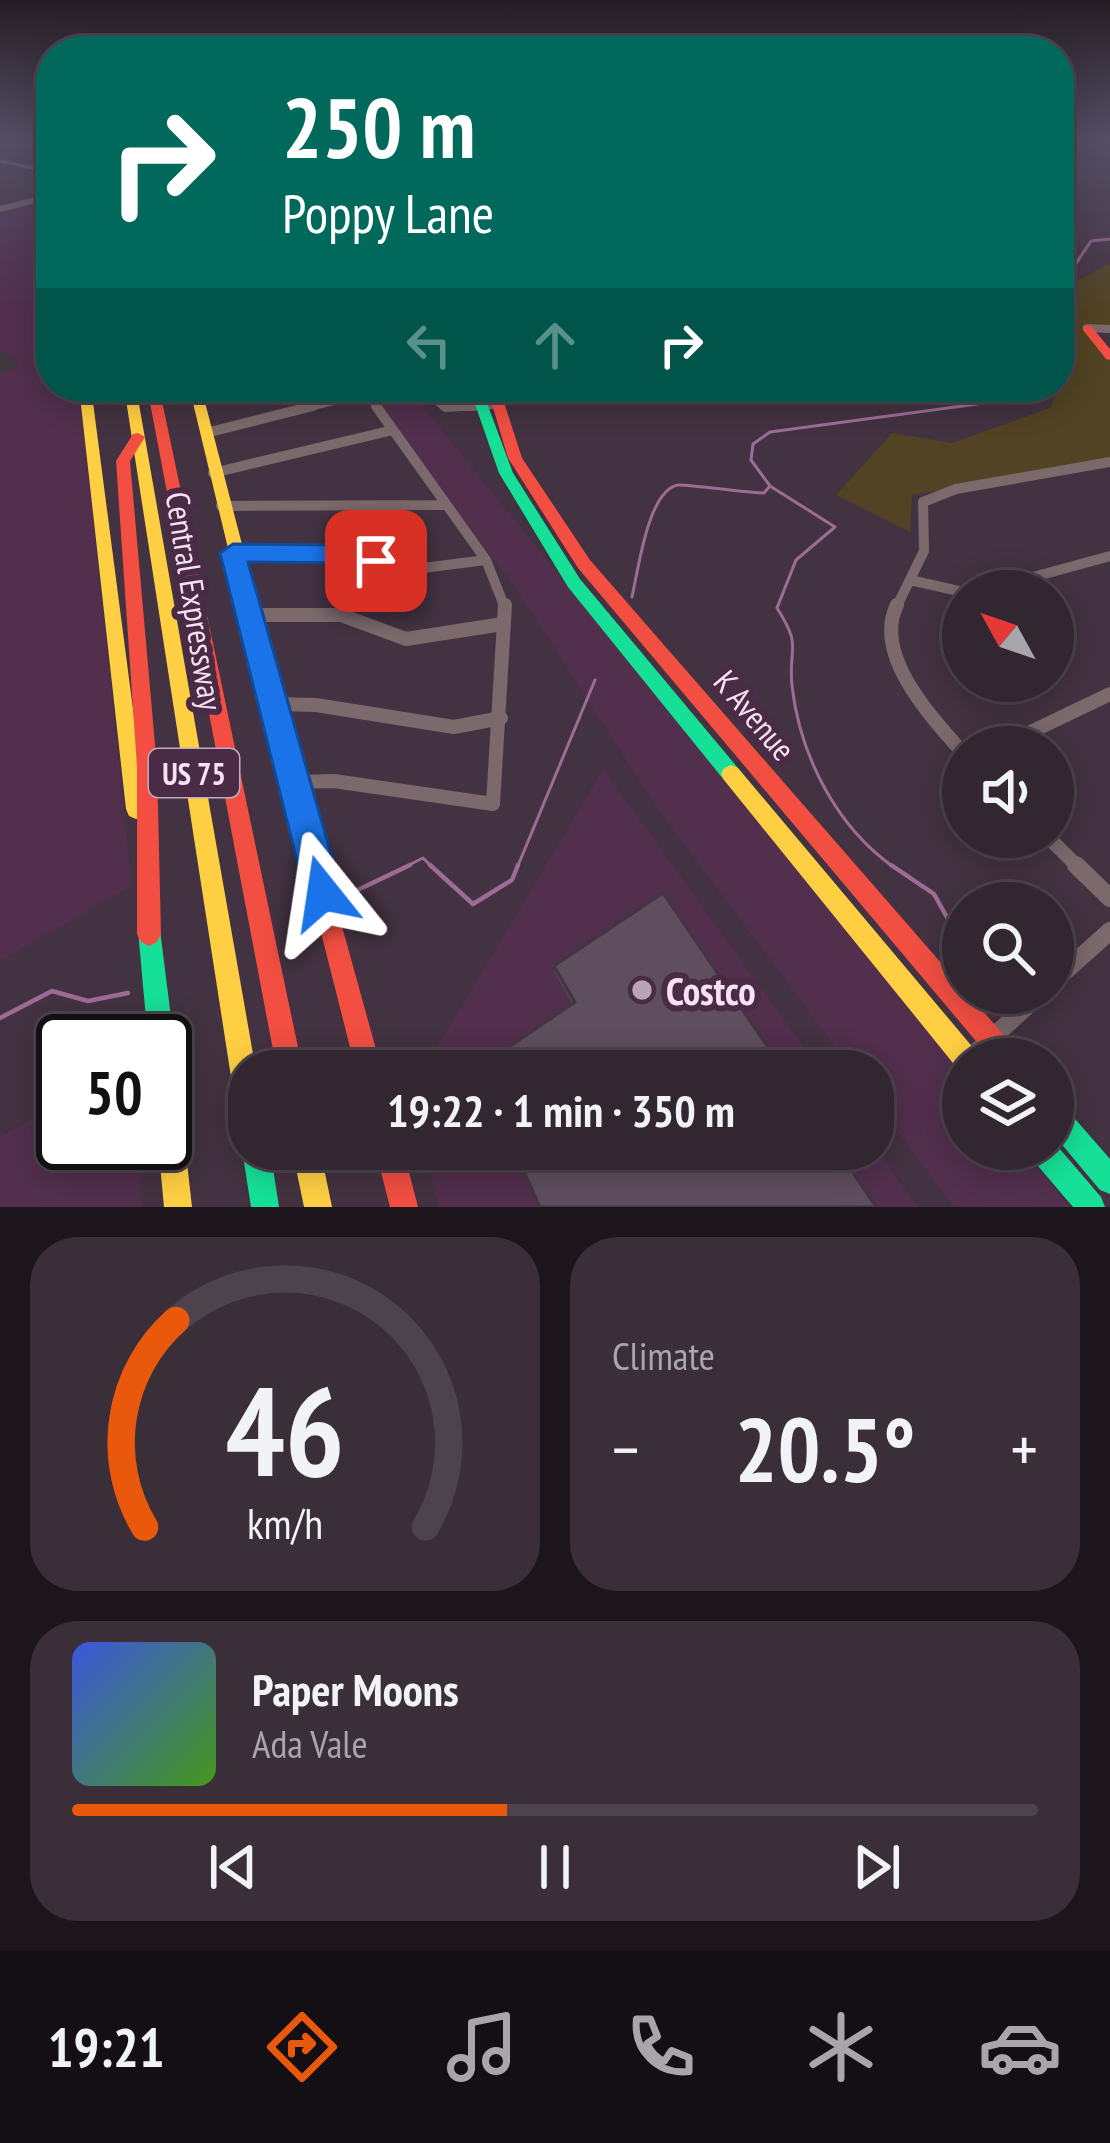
<!DOCTYPE html>
<html lang="en">
<head>
<meta charset="utf-8">
<style>
  :root { --surface:#322631; --page:#3a2e39; --text:#f1f3f6; --muted:#a8a5ab; --line:#4d434d; --accent:#ea580c }
  body { margin:0; font-family:"PT Sans Narrow",sans-serif; background:var(--page); color:var(--text); height:100vh; display:flex; flex-direction:column; font-size:45px; white-space:nowrap }
  * { box-sizing:border-box; margin:0 }
  p { font-size:39px; color:var(--muted) }
  .icon { flex:none; width:66px; height:66px; fill:none; stroke:currentColor; stroke-width:2; stroke-linecap:round; stroke-linejoin:round }
  .map { position:relative; height:1207px; overflow:hidden }
  .panel { display:flex; flex-direction:column; gap:30px; padding:30px; background:#1c151b; flex:1 }
  .panel>* { flex:none }
  .hud { position:absolute; left:36px; top:36px; width:1038px; height:366px; border-radius:48px; box-shadow:0 6px 30px #0003,0 0 0 3px var(--line); background:#00695c; color:#fff; overflow:hidden }
  .needle { width:78px; rotate:310deg }
  .fabs { position:absolute; left:942px; top:570px; display:grid; gap:24px }
  .fabs a { display:grid; place-items:center; width:132px; height:132px; border-radius:50%; background:var(--surface); box-shadow:0 6px 30px #0003,0 0 0 3px var(--line); font-size:60px }
  .speed { position:absolute; left:36px; top:1014px; display:flex; gap:24px; font-size:60px; font-weight:700; text-align:center }
  .speed>* { display:grid; place-content:center; width:156px; height:156px; border-radius:50%; background:var(--surface); box-shadow:0 6px 30px #0003,0 0 0 3px var(--line); line-height:1 }
  .speed .limit { border:6px solid #111; border-radius:18px; background:#fff; color:#111 }
  .pin { position:absolute; display:grid; place-items:center; width:102px; height:102px; color:#fff; margin:-51px; border-radius:24px; box-shadow:0 6px 18px #0006 }
  .me { position:absolute; width:132px; margin:-66px; rotate:345deg; stroke-linejoin:round; filter:drop-shadow(0 0 9px #0008) }
  .turn { display:flex; align-items:center; gap:42px; height:252px; padding:0 48px; font-size:54px }
  .turn .icon { width:156px; height:156px; stroke-width:2.5 }
  .turn b { display:block; font-size:84px; line-height:102px }
  .lanes { display:flex; align-items:center; height:114px; padding:0 48px; background:#0003; justify-content:center; gap:60px; direction:ltr }
  .lanes .off { opacity:.35 }
  .big { font-size:90px; font-weight:600; line-height:1.1 }
  .panel .tile { flex:1; display:flex; flex-direction:column; justify-content:center; gap:18px; min-width:0; padding:0 42px; border-radius:48px; background:var(--page) }
  .panel .dial { align-items:center; gap:0 }
  .dial svg { height:312px; overflow:visible; fill:none; stroke:var(--line); stroke-width:7; stroke-linecap:round; text-anchor:middle }
  .dial text { fill:var(--text); stroke:none }
  .song { display:flex; align-items:center; gap:36px }
  .cover { width:144px; height:144px; border-radius:18px; background:linear-gradient(135deg,hsl(230 70% 55%),hsl(100 70% 35%)) }
  .played { height:12px; border-radius:6px; background:linear-gradient(90deg,var(--accent) 45%,var(--line) 45%) }
  .keys { display:flex; justify-content:space-around; direction:ltr }
  .heat { display:flex; justify-content:space-between; align-items:center; font-size:66px; direction:ltr }
  .panel .tiles { flex:1; display:grid; gap:30px; grid-template-columns:1fr 1fr }
  .tile:last-child { grid-column:span 2 }
  .trip { position:absolute; left:228px; top:1050px; width:666px; height:120px; border-radius:48px; background:var(--surface); box-shadow:0 6px 30px #0003,0 0 0 3px var(--line); font-weight:600; line-height:120px; text-align:center }
  .tabs { display:flex; height:192px; justify-content:space-around; align-items:center; background:#140f14; color:var(--muted) }
  .tabs .icon { width:84px; height:84px }
  .tabs .selected { color:var(--accent) }
  .tabs b { font-size:54px; color:var(--text) }
  .map>svg:first-child { display:block }
  .built { fill:#512f4d }
  .green { fill:#514323 }
  .lines { fill:none; stroke-linecap:round; stroke-linejoin:round }
  .stream-far1 { stroke:#9c6c95; stroke-width:3 }
  .stream { stroke:#9c6c95; stroke-width:4.5 }
  .street-far4 { stroke:#7b696c; stroke-width:6 }
  .street-far3 { stroke:#7b696c; stroke-width:8 }
  .street-far2 { stroke:#7b696c; stroke-width:10 }
  .street-far1 { stroke:#7b696c; stroke-width:14 }
  .street { stroke:#7b696c; stroke-width:18 }
  .fast { fill:#16e098; fill-rule:evenodd }
  .slow { fill:#ffcf43; fill-rule:evenodd }
  .jam { fill:#f24e42; fill-rule:evenodd }
  .wall { fill:#524350 }
  .shaded-wall { fill:#423741 }
  .building { fill:#5f4e5d; stroke:#423741; stroke-width:3 }
  .route { fill:#1a73e8; stroke:#114b97; stroke-width:3 }
  .poi-dot { fill:#b7a4b5; stroke:#4a2b46; stroke-width:4.5 }
  .labels { text-anchor:middle; dominant-baseline:central; stroke-width:12; stroke-linejoin:round; paint-order:stroke }
  .shield { fill:#4a2b46; stroke:#c2abbf; stroke-width:3 }
  .shield-label { font-size:30px; font-weight:bold; fill:#f6e2f3 }
  .street-label { font-size:33px; fill:#f6e2f3; stroke:#4a2b46 }
  .near-poi-label { font-size:39px; font-weight:bold; fill:#f6e2f3; stroke:#4a2b46; text-anchor:start }
</style>
</head>
<body>
<div class="map">
<svg width="1110" height="1207" viewBox="0 0 1110 1207">
  <rect width="100%" height="100%" fill="#433241"/>
  <path class="built" d="M51,198V387H79L132,886L0,961V210Z
    M363,387H407L963,1075V1149H1023L1070,1207H954L873,1098V1071H853L659,811L519,593Z
    M603,769L821,1071H423Z
    M63,1102V1143H137L142,1207H0V1137Z
    M873,1144L918,1207H439L423,1149H873Z"/>
  <path class="green" d="M1110,263V329L1089,328L1110,352V463L912,495L910,532L836,495L892,433L952,443L1050,408L1059,387L1075,282Z"/>
  <g class="lines">
    <path class="stream-far1" d="M0,161L51,172
      M1059,277H1067L1091,241L1110,239
      M770,486L835,527L796,560L777,608C803,649 788,645 792,686C800,756 837,828 895,868
      M632,597C638,571 648,490 678,485C688,484 745,493 764,493L770,486L751,460L753,444L770,432L1022,398L1017,387
      M403,868L423,858L433,868
      M517,868L595,680"/>
    <path class="stream" d="M430,865L473,904L512,880L518,865
      M891,865L934,894L963,946
      M343,897L410,865
      M0,1018L52,991L88,1001L128,993"/>
    <path class="street-far4" d="M0,209L51,196"/>
    <path class="street-far3" d="M1087,328L1110,329
      M362,387L378,409
      M419,387L446,408L495,405
      M199,403L252,387
      M301,409L366,393"/>
    <path class="street-far2" d="M376,406L486,560L505,608
      M444,406H474
      M206,433L313,406
      M213,473L393,430
      M221,506L444,505
      M233,553L348,554L407,570L486,560
      M910,580L963,592
      M982,591L1110,556
      M896,608L924,551L923,502L956,489L1110,462"/>
    <path class="street-far1" d="M897,605C872,655 933,719 963,753
      M249,615H341L406,639L503,624
      M273,704L316,705L454,727L501,718
      M999,747L1110,694
      M293,782L334,781L493,804L505,605
      M1048,837L1079,868"/>
    <path class="street" d="M1076,865L1110,898
      M1053,982L1110,931
      M969,1059L1041,993"/>
    <path class="fast" d="M469,387H481L513,473L580,579L738,768L741,774L738,780L731,783L724,780L568,587L499,473Z
      M149,919L157,922L160,930L174,1041L170,1050L165,1052V1041H148L138,930L141,922Z
      M1053,1100L1062,1104L1110,1159V1194L1100,1190L1053,1134Z
      M249,1138V1149H270L279,1207H251L242,1149Z
      M1053,1141L1101,1197L1105,1207H1073L1032,1159L1028,1149H1053Z"/>
    <path class="slow" d="M79,387H91L146,809L143,816L136,819L129,816L126,809Z
      M124,387H136L256,1071H249V1122L240,1118L236,1109Z
      M183,387H201L335,901L332,909L324,912L316,909L313,901L193,403Z
      M731,765L738,768L975,1050L979,1059H963V1071L957,1068L724,780L721,774L724,768Z
      M165,1070L174,1074L178,1083L192,1207H164L158,1143H165Z
      M292,1149H320L332,1207H304Z"/>
    <path class="jam" d="M1083,326H1091L1110,349V360L1106,359L1083,330Z
      M147,387H159L303,1071H277Z
      M487,387H499L522,458L590,560L963,988V993H967L1017,1050L1021,1059H991L578,568L508,458Z
      M138,433L145,437L130,461L157,767L161,934L157,942L149,946L141,942L137,934V767L116,461L133,434Z
      M324,890L332,893L335,901L382,1071H356L313,901L316,893Z
      M375,1149H403L418,1207H390Z"/>
  </g>
  <path class="wall" d="M554,966L784,1071L572,1004L554,972Z"/>
  <path class="shaded-wall" d="M27,141H36L37,143L13,156L10,151Z
    M8,351L19,367L0,374V353Z"/>
  <path class="building" d="M3,141H27L10,151L0,147Z
    M663,893L784,1071H478L477,1069L575,1002L554,966Z
    M514,1149H837L876,1207H540Z"/>
  <linearGradient id="sky" x2="0" y2="1"><stop stop-color="#251c24"/><stop offset="0.45" stop-color="#554f65"/><stop offset="1" stop-color="#554f65" stop-opacity="0"/></linearGradient>
  <rect width="1110" height="310" fill="url(#sky)"/>
  <path class="route" d="M233,544L348,545L386,554L389,561L376,570L348,563L248,562L342,893L336,906L323,911L310,906L305,893L220,553Z"/>
  <circle class="poi-dot" cx="642" cy="990" r="12"/>
  <g class="labels">
    <rect class="shield" x="149" y="749" width="90" height="48" rx="9"/>
    <g class="shield-label">
      <text x="194" y="773">US 75</text>
    </g>
    <g class="street-label">
      <text transform="translate(195 601) rotate(81)">Central Expressway</text>
      <text transform="translate(755 715) rotate(50)">K Avenue</text>
    </g>
    <g class="near-poi-label">
      <text x="666" y="990">Costco</text>
    </g>
  </g>
</svg>
<div class="fabs">
<a><svg class="needle" viewBox="-14 -14 28 28"><path d="M0-13l5 13h-10z" fill="#e53935"/><path d="M0 13l5-13h-10z" fill="#a8a5ab"/></svg></a>
<a><svg class="icon" aria-label="sound" viewBox="0 0 24 24"><path d="M4 9h4l5-4v14l-5-4H4zM17 9q2 3 0 6"/></svg></a>
<a><svg class="icon" aria-label="search" viewBox="0 0 24 24"><circle cx="10" cy="10" r="6"/><path d="M15 15l6 6"/></svg></a>
<a><svg class="icon" aria-label="layers" viewBox="0 0 24 24"><path d="M12 4l9 5-9 5-9-5zM3 14l9 5 9-5"/></svg></a>
</div>
<div class="speed"><div class="limit">50</div></div>
<div class="pin" style="left:376px;top:561px;background:#d93025"><svg class="icon" aria-label="arrive" viewBox="0 0 24 24"><path d="M6 21V4h12l-3 4 3 4H6"/></svg></div>
<svg class="me" style="left:323px;top:893px" viewBox="-20 -20 40 40"><path d="M0-17L14 15 0 8-14 15z" fill="#1a73e8" stroke="#fff" stroke-width="4"/></svg>
<div class="trip">19:22 · 1 min · 350 m</div>
<div class="hud">
<div class="turn"><svg class="icon" aria-label="right" viewBox="0 0 24 24"><path d="M7 20v-9h11M14 6l5 5-5 5"/></svg><div><b>250 m</b>Poppy Lane</div></div>
<div class="lanes"><svg class="icon off" aria-label="left" viewBox="0 0 24 24"><path d="M17 20v-9H6M10 6l-5 5 5 5"/></svg><svg class="icon off" aria-label="ahead" viewBox="0 0 24 24"><path d="M12 20V5M6 11l6-6 6 6"/></svg><svg class="icon" aria-label="right" viewBox="0 0 24 24"><path d="M7 20v-9h11M14 6l5 5-5 5"/></svg></div>
</div>
</div>
<section class="panel">
<div class="tiles">
<div class="tile dial"><svg viewBox="0 0 100 80">
<path d="M14 69A42 42 0 1 1 86 69"/>
<path d="M14 69A42 42 0 0 1 22 16" stroke="#ea580c"/>
<text x="50" y="56" font-size="32" font-weight="700">46</text>
<text x="50" y="72" font-size="11">km/h</text>
</svg></div>
<div class="tile"><p>Climate</p>
<div class="heat"><a>−</a><b class="big">20.5°</b><a>+</a></div>
</div>
<div class="tile">
<div class="song"><i class="cover"></i><div><b>Paper Moons</b><p>Ada Vale</p></div></div>
<div class="played"></div>
<div class="keys"><svg class="icon" aria-label="previous" viewBox="0 0 24 24"><path d="M18 5L8 12l10 7zM5 5v14"/></svg><svg class="icon" aria-label="pause" viewBox="0 0 24 24"><path d="M8 5v14M16 5v14"/></svg><svg class="icon" aria-label="next" viewBox="0 0 24 24"><path d="M6 5l10 7-10 7zM19 5v14"/></svg></div>
</div>
</div>
</section>
<nav class="tabs">
<b>19:21</b>
<svg class="icon selected" aria-label="directions" viewBox="0 0 24 24"><path d="M12 3l9 9-9 9-9-9zM9 14v-3h6M13 9l2 2-2 2"/></svg>
<svg class="icon" aria-label="music" viewBox="0 0 24 24"><path d="M9 18V5l10-2v13"/><circle cx="6" cy="18" r="3"/><circle cx="16" cy="16" r="3"/></svg>
<svg class="icon" aria-label="phone" viewBox="0 0 24 24"><path d="M5 4h4l2 5-3 2q2 4 5 5l2-3 5 2v4C11 20 4 13 5 4z"/></svg>
<svg class="icon" aria-label="climate" viewBox="0 0 24 24"><path d="M12 3v18M4 7l16 10M4 17L20 7"/></svg>
<svg class="icon" aria-label="car" viewBox="0 0 24 24"><path d="M5 17H2v-5l4-1 3-4h7l3 4 3 1v5h-3M9 17h6M6 11h13"/><circle cx="7" cy="17" r="2"/><circle cx="17" cy="17" r="2"/></svg>
</nav>
</body>
</html>
